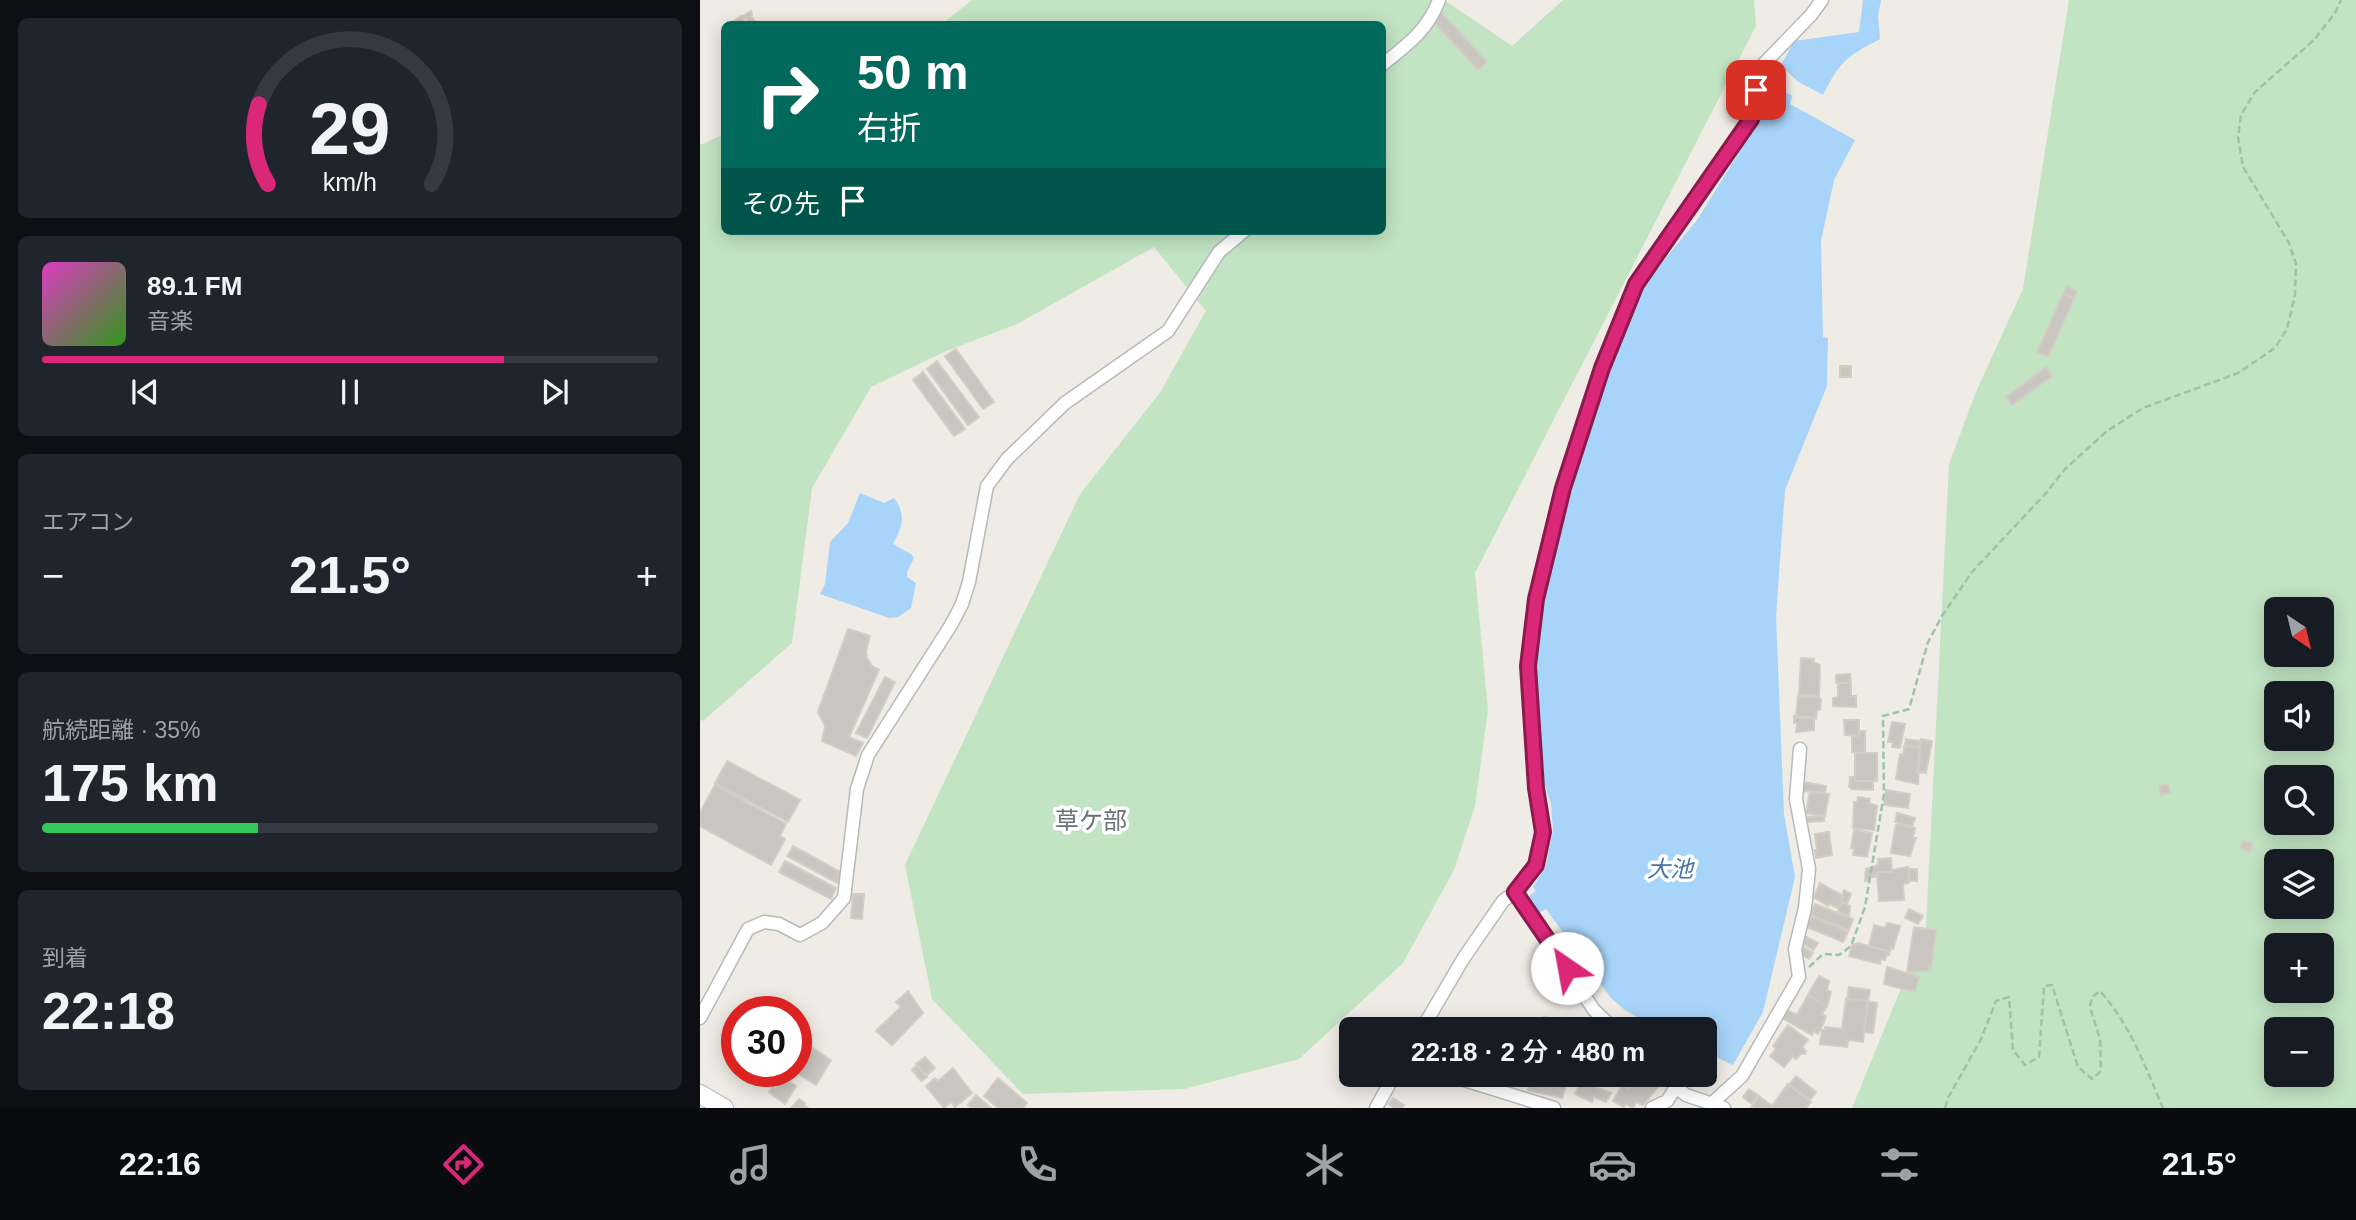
<!DOCTYPE html>
<html lang="ja">
<head>
<meta charset="utf-8">
<style>
  :root { --surface:#171b24; --page:#20242c; --text:#f1f3f6; --muted:#9ea1a6; --line:#363941; --accent:#db2777 }
  body { margin:0; font-family:Arial,"Noto Sans JP",sans-serif; background:var(--page); color:var(--text); height:100vh; display:flex; flex-direction:column; font-size:26px; white-space:nowrap }
  * { box-sizing:border-box; margin:0 }
  p { font-size:23px; color:var(--muted) }
  .icon { flex:none; width:38px; height:38px; fill:none; stroke:currentColor; stroke-width:2; stroke-linecap:round; stroke-linejoin:round }
  .map { position:relative; flex:1; overflow:hidden }
  .panel { display:flex; flex-direction:column; gap:18px; padding:18px; background:#0d0f14; width:700px }
  .panel>* { flex:none }
  .hud { position:absolute; left:21px; top:21px; width:665px; height:214px; border-radius:10px; box-shadow:0 4px 18px #0003; background:#00695c; color:#fff; overflow:hidden }
  .needle { width:46px; rotate:145deg }
  .buttons { position:absolute; left:1564px; top:597px; display:grid; gap:14px }
  .buttons a { display:grid; place-items:center; width:70px; height:70px; border-radius:10px; background:var(--surface); box-shadow:0 4px 18px #0003; font-size:35px }
  .speed { position:absolute; left:21px; top:996px; display:flex; gap:14px; font-size:35px; font-weight:700; text-align:center }
  .speed>* { display:grid; place-content:center; width:91px; height:91px; border-radius:50%; background:var(--surface); box-shadow:0 4px 18px #0003; line-height:1 }
  .speed .limit { border:10px solid #d22; background:#fff; color:#111 }
  .pin { position:absolute; display:grid; place-items:center; width:60px; height:60px; color:#fff; margin:-30px; border-radius:14px; box-shadow:0 4px 10px #0006 }
  .me { position:absolute; width:77px; margin:-38px; rotate:327deg; stroke-linejoin:round; filter:drop-shadow(0 0 5px #0008) }
  .turn { display:flex; align-items:center; gap:24px; height:147px; padding:0 21px; font-size:32px }
  .turn .icon { width:91px; height:91px; stroke-width:2.5 }
  .turn b { display:block; font-size:49px; line-height:60px }
  .then { display:flex; align-items:center; height:66px; padding:0 21px; background:#0003; gap:14px; font-size:26px }
  .big { font-size:52px; font-weight:600; line-height:1.1 }
  .panel .tile { flex:1; display:flex; flex-direction:column; justify-content:center; gap:10px; min-width:0; padding:0 24px; border-radius:10px; background:var(--page) }
  .panel .dial { align-items:center; gap:0 }
  .dial svg { height:182px; overflow:visible; fill:none; stroke:var(--line); stroke-width:7; stroke-linecap:round; text-anchor:middle }
  .dial text { fill:var(--text); stroke:none }
  .song { display:flex; align-items:center; gap:21px }
  .cover { width:84px; height:84px; border-radius:10px; background:linear-gradient(135deg,hsl(310 70% 55%),hsl(110 70% 35%)) }
  .played { height:7px; border-radius:4px; background:linear-gradient(90deg,var(--accent) 75%,var(--line) 75%) }
  .keys { display:flex; justify-content:space-around; direction:ltr }
  .heat { display:flex; justify-content:space-between; align-items:center; font-size:38px; direction:ltr }
  .charge { height:10px; border-radius:5px; background:linear-gradient(90deg,#34c759 35%,var(--line) 0) }
  .trip { position:absolute; left:639px; top:1017px; width:378px; height:70px; border-radius:10px; background:var(--surface); box-shadow:0 4px 18px #0003; font-weight:600; line-height:70px; text-align:center }
  .tabs { display:flex; height:112px; justify-content:space-around; align-items:center; background:#090b0e; color:var(--muted) }
  .tabs .icon { width:49px; height:49px }
  .tabs .selected { color:var(--accent) }
  .tabs b { font-size:32px; color:var(--text) }
  main { display:flex; flex:1; min-height:0 }
  .map>svg:first-child { display:block }
  .green { fill:#c2e4c3; fill-rule:evenodd }
  .water { fill:#a8d4f9 }
  .building { fill:#c9c6c1; stroke:#d2cec3; stroke-width:2 }
  .lines { fill:none; stroke-linecap:round; stroke-linejoin:round }
  .street-casing { stroke:#b6b9bd; stroke-width:15 }
  .secondary-casing { stroke:#b5b8bd; stroke-width:20 }
  .path { stroke:#9cc4a8; stroke-width:2.5; stroke-dasharray:7 3.5; stroke-linecap:butt }
  .street { stroke:#fff; stroke-width:12 }
  .secondary { stroke:#fff; stroke-width:18 }
  .route-casing { stroke:#8e194d; stroke-width:18 }
  .route { stroke:#db2777; stroke-width:12 }
  .labels { text-anchor:middle; dominant-baseline:central; stroke-width:7; stroke-linejoin:round; paint-order:stroke }
  .water-label { font-size:23px; font-style:italic; fill:#4674aa; stroke:#fff }
  .quarter-label { font-size:24px; fill:#6d7176; stroke:#fff }
</style>
</head>
<body>
<main>
<section class="panel">
<div class="tile dial"><svg viewBox="0 0 100 80">
<path d="M14 69A42 42 0 1 1 86 69"/>
<path d="M14 69A42 42 0 0 1 10 34" stroke="#db2777"/>
<text x="50" y="56" font-size="32" font-weight="700">29</text>
<text x="50" y="72" font-size="11">km/h</text>
</svg></div>
<div class="tile">
<div class="song"><i class="cover"></i><div><b>89.1 FM</b><p>音楽</p></div></div>
<div class="played"></div>
<div class="keys"><svg class="icon" aria-label="previous" viewBox="0 0 24 24"><path d="M18 5L8 12l10 7zM5 5v14"/></svg><svg class="icon" aria-label="pause" viewBox="0 0 24 24"><path d="M8 5v14M16 5v14"/></svg><svg class="icon" aria-label="next" viewBox="0 0 24 24"><path d="M6 5l10 7-10 7zM19 5v14"/></svg></div>
</div>
<div class="tile"><p>エアコン</p>
<div class="heat"><a>−</a><b class="big">21.5°</b><a>+</a></div>
</div>
<div class="tile"><p>航続距離 · 35%</p><b class="big">175 km</b><div class="charge"></div></div>
<div class="tile"><p>到着</p><b class="big">22:18</b></div>
</section>
<div class="map">
<svg width="1656" height="1108" viewBox="0 0 1656 1108">
  <rect width="100%" height="100%" fill="#eeece4"/>
  <path class="green" d="M272,0H744L812,46L863,0H1054L1056,26L775,573L788,710L775,806L754,870L703,963L599,1059L484,1089L323,1094L232,999L205,865L380,494L459,394L506,311L454,247L317,324L244,352L171,387L112,488L92,643L3,721L0,719V145L24,134V231H682V24H242Z
    M1369,0H1656V1108H1152L1226,927L1249,464L1276,392L1323,289ZM1577,609H1622V654H1577ZM1577,693H1622V738H1577ZM1577,777H1622V822H1577ZM1577,861H1622V906H1577ZM1577,945H1622V990H1577ZM1577,1029H1622V1074H1577Z"/>
  <path class="water" d="M1163,0H1181L1178,16L1180,39C1146,57 1141,60 1123,95L1097,81L1081,65L1094,41L1159,32Z
    M1084,91L1092,96L1090,104L1155,140L1134,180L1121,241L1123,337L1128,338L1127,386L1085,490L1076,616L1084,814L1095,877L1063,1012L1033,1065L1005,1052L1004,1029H956L925,1010L911,998L846,909L837,914L827,897L836,891L833,887L846,866L853,830L851,804L840,770L836,662L846,588L894,407L939,291L997,220L1057,124Z
    M160,493L184,503L194,498C207,515 202,527 193,544L211,554L214,558L207,572V577L216,583L211,608L198,617L189,618L120,594L125,584L130,542L148,523Z"/>
  <path class="building" d="M51,11L52,15L50,16L56,22L54,24H48L47,18L45,19L43,16Z
    M740,11L787,62L778,70L731,19Z
    M41,16L46,24H29Z
    M1367,286L1377,291L1374,298L1364,293Z
    M1363,294L1374,299L1348,357L1337,352Z
    M256,349L294,402L283,409L245,356Z
    M237,361L279,417L268,425L227,369Z
    M1140,366H1151V377H1140Z
    M1346,367L1352,376L1312,405L1306,397Z
    M223,372L265,429L254,436L213,380Z
    M148,629L170,636L166,651L167,658L172,666L179,670L149,737L163,743L156,756L122,741L125,726L118,712Z
    M1101,658L1114,659L1113,662L1120,665L1119,696L1099,695Z
    M1150,674L1151,683H1136V675Z
    M185,677L195,682L167,738L156,733Z
    M1138,683H1151V696H1156V707L1133,706V698L1138,697Z
    M1098,696L1119,697L1121,700L1120,710H1117L1116,719L1096,717Z
    M1094,716L1114,718V730L1096,732L1097,723H1094Z
    M1144,720H1159V736L1145,735Z
    M1192,722L1205,724L1200,748L1192,747L1193,742H1188Z
    M1159,731H1165V753L1152,752V736H1159Z
    M1206,739L1219,741V747L1205,745Z
    M1221,739L1232,741L1226,773L1217,772Z
    M1204,746L1220,748L1218,784L1196,779L1200,754L1203,755Z
    M1155,753H1177V781H1155Z
    M27,761L100,800L88,822L15,783Z
    M1150,777H1155V781H1173V790L1152,789L1149,787Z
    M1103,782L1126,786L1125,793L1102,791Z
    M1468,784L1470,793L1461,795L1459,786Z
    M15,785L86,824L80,836L85,839L71,865L0,826V812Z
    M1186,790L1210,794L1208,808L1184,805Z
    M1110,791L1129,794L1125,816L1106,813Z
    M1158,797L1170,799L1169,803L1177,806L1174,830L1153,828L1154,802H1157Z
    M1197,813L1215,818L1212,827L1195,822Z
    M1124,816V821L1105,822V817Z
    M1196,824L1215,828L1213,838H1216L1210,856L1191,853Z
    M1154,830L1172,833L1167,857L1153,855L1154,848H1151Z
    M1129,832L1132,855L1116,858L1115,850H1117L1115,834Z
    M1543,840L1553,844L1550,852L1540,848Z
    M93,846L142,873L137,883L87,856Z
    M1191,858L1192,872H1177V876L1170,877V880L1165,881L1166,869L1178,865V859Z
    M85,861L136,888L131,899L79,872Z
    M1208,867L1209,883L1203,884L1204,900L1179,901L1177,872H1192V870Z
    M1209,869H1217V881H1209Z
    M1120,883L1143,896L1138,908L1129,904L1128,906L1114,897Z
    M1144,890L1151,894L1147,904L1141,901Z
    M153,894H164L162,919L151,918Z
    M1141,902L1150,906L1149,916L1138,912Z
    M1115,904L1153,919L1149,930L1111,915Z
    M1209,909L1223,916L1218,924L1205,918Z
    M1111,916L1148,932L1143,942L1107,927Z
    M1187,923L1200,926L1193,949L1191,948L1189,955H1187L1188,951L1169,946L1174,925L1185,928Z
    M1214,927L1236,930L1231,969L1229,968V971L1207,972Z
    M1103,935L1118,943L1113,950L1099,941Z
    M1158,943L1188,951L1185,960L1181,959L1180,964L1149,956L1152,945Z
    M1102,946L1113,953L1109,959L1098,952Z
    M1187,967L1219,977L1215,992L1184,984Z
    M1119,976L1129,981L1127,990L1131,992L1127,1006L1108,995Z
    M1149,987L1170,990L1168,1001L1147,999Z
    M208,991L223,1013L192,1045L176,1031L201,1007L196,1002Z
    M1108,995L1127,1006L1122,1014L1126,1016L1124,1022L1118,1034L1114,1031L1112,1035L1082,1018L1087,1010L1097,1015Z
    M1146,999L1168,1001L1163,1042L1148,1040L1147,1047L1120,1044L1122,1030H1125V1027L1142,1029Z
    M1168,1001L1177,1003L1173,1033L1164,1032Z
    M844,1017L869,1023L875,1029H840Z
    M1088,1025L1108,1040L1102,1047L1106,1051L1105,1054H1101L1096,1059L1093,1056L1084,1067L1070,1056L1076,1049L1073,1046Z
    M96,1037L131,1060L116,1085L94,1071H96Z
    M225,1057L235,1068L226,1076L216,1064Z
    M217,1065L227,1077L221,1081L212,1070Z
    M253,1068L272,1093L255,1107L251,1102L244,1108L226,1086L235,1078L238,1081Z
    M850,1074H869L867,1082L849,1079Z
    M869,1074H880L877,1085L867,1082Z
    M945,1074H956L963,1081L943,1105L936,1102L933,1108L926,1104L924,1107L913,1101L922,1086L928,1089L934,1081L939,1077L942,1079Z
    M831,1075L867,1082L862,1098L828,1090Z
    M1096,1076L1116,1092L1110,1100L1089,1085Z
    M83,1078L96,1086L85,1104L69,1092L73,1087L76,1089Z
    M298,1078L327,1103L323,1108H298L284,1096Z
    M881,1082L911,1093L906,1102L894,1097L892,1102L875,1094Z
    M1088,1084L1111,1102L1106,1108H1075L1072,1106Z
    M1049,1089L1058,1095L1052,1104L1043,1097Z
    M276,1095L291,1108H271L268,1105Z
    M1059,1096L1072,1106L1075,1108H1051Z
    M693,1098L704,1105L702,1108H694L689,1104Z
    M99,1099L105,1103L104,1105L108,1108H91Z"/>
  <g class="lines">
    <g class="street-casing">
      <path id="street" d="M682,65C707,45 728,30 739,0
        M815,892L894,1010L914,1029
        M0,1018L48,929L64,922L79,924L100,935L122,923L144,898L157,789L168,755L251,625L262,604L269,582L287,486L307,459L365,403L468,331L519,252L544,231
        M722,1029L763,959L803,901L815,892L836,865L843,832L836,788L828,666L836,599L863,488L902,367L936,284L1051,119L1056,108L1055,73L1111,15L1122,0
        M745,1074L854,1108
        M976,1087L986,1095L1024,1108
        M1011,1104L1042,1076L1099,977L1095,949L1105,908L1109,869L1096,799L1100,749
        M676,1108L695,1074
        M952,1108L967,1101L976,1087L968,1074"/>
    </g>
    <g class="secondary-casing">
      <path id="secondary" d="M0,1094L24,1108"/>
    </g>
    <path class="path" d="M1109,967L1123,954L1139,955L1151,946L1165,907L1184,794L1183,716L1209,709L1228,642L1242,616L1272,572L1347,492L1365,469L1407,431L1443,408L1538,373L1575,348L1587,329L1595,295L1596,264L1589,243L1543,167L1538,137L1541,115L1555,92L1614,40L1635,13L1641,0
      M1245,1108L1248,1098L1281,1039L1296,1001L1309,997L1313,1050L1325,1065L1339,1057L1344,986L1352,985L1378,1067L1392,1079L1401,1071L1400,1039L1390,1007L1392,997L1400,991C1431,1026 1445,1066 1463,1108"/>
    <use href="#street" class="street"/>
    <use href="#secondary" class="secondary"/>
  </g>
  <g class="lines">
    <g class="route-casing">
      <path id="route" d="M867,968L815,892L836,865L843,832L836,788L828,666L836,599L863,488L902,368L936,284L1051,119L1056,108V90"/>
    </g>
    <use href="#route" class="route"/>
  </g>
  <g class="labels">
    <g class="water-label">
      <text x="970" y="869">大池</text>
    </g>
    <g class="quarter-label">
      <text x="391" y="820">草ケ部</text>
    </g>
  </g>
</svg>
<div class="buttons">
<a><svg class="needle" viewBox="-14 -14 28 28"><path d="M0-13l5 13h-10z" fill="#e53935"/><path d="M0 13l5-13h-10z" fill="#9ea1a6"/></svg></a>
<a><svg class="icon" aria-label="sound" viewBox="0 0 24 24"><path d="M4 9h4l5-4v14l-5-4H4zM17 9q2 3 0 6"/></svg></a>
<a><svg class="icon" aria-label="search" viewBox="0 0 24 24"><circle cx="10" cy="10" r="6"/><path d="M15 15l6 6"/></svg></a>
<a><svg class="icon" aria-label="layers" viewBox="0 0 24 24"><path d="M12 4l9 5-9 5-9-5zM3 14l9 5 9-5"/></svg></a>
<a>+</a>
<a>−</a>
</div>
<div class="speed"><div class="limit">30</div></div>
<div class="pin" style="left:1056px;top:90px;background:#d93025"><svg class="icon" aria-label="arrive" viewBox="0 0 24 24"><path d="M6 21V4h12l-3 4 3 4H6"/></svg></div>
<svg class="me" style="left:867px;top:968px" viewBox="-20 -20 40 40"><circle r="19" fill="#fff"/><path d="M0-13L10 11 0 6-10 11z" fill="#db2777"/></svg>
<div class="trip">22:18 · 2 分 · 480 m</div>
<div class="hud">
<div class="turn"><svg class="icon" aria-label="right" viewBox="0 0 24 24"><path d="M7 20v-9h11M14 6l5 5-5 5"/></svg><div><b>50 m</b>右折</div></div>
<div class="then">その先<svg class="icon" aria-label="arrive" viewBox="0 0 24 24"><path d="M6 21V4h12l-3 4 3 4H6"/></svg></div>
</div>
</div>
</main>
<nav class="tabs">
<b>22:16</b>
<svg class="icon selected" aria-label="directions" viewBox="0 0 24 24"><path d="M12 3l9 9-9 9-9-9zM9 14v-3h6M13 9l2 2-2 2"/></svg>
<svg class="icon" aria-label="music" viewBox="0 0 24 24"><path d="M9 18V5l10-2v13"/><circle cx="6" cy="18" r="3"/><circle cx="16" cy="16" r="3"/></svg>
<svg class="icon" aria-label="phone" viewBox="0 0 24 24"><path d="M5 4h4l2 5-3 2q2 4 5 5l2-3 5 2v4C11 20 4 13 5 4z"/></svg>
<svg class="icon" aria-label="climate" viewBox="0 0 24 24"><path d="M12 3v18M4 7l16 10M4 17L20 7"/></svg>
<svg class="icon" aria-label="car" viewBox="0 0 24 24"><path d="M5 17H2v-5l4-1 3-4h7l3 4 3 1v5h-3M9 17h6M6 11h13"/><circle cx="7" cy="17" r="2"/><circle cx="17" cy="17" r="2"/></svg>
<svg class="icon" aria-label="filters" viewBox="0 0 24 24"><path d="M4 7h16M4 17h16"/><circle cx="9" cy="7" r="2"/><circle cx="15" cy="17" r="2"/></svg>
<b>21.5°</b>
</nav>
</body>
</html>
